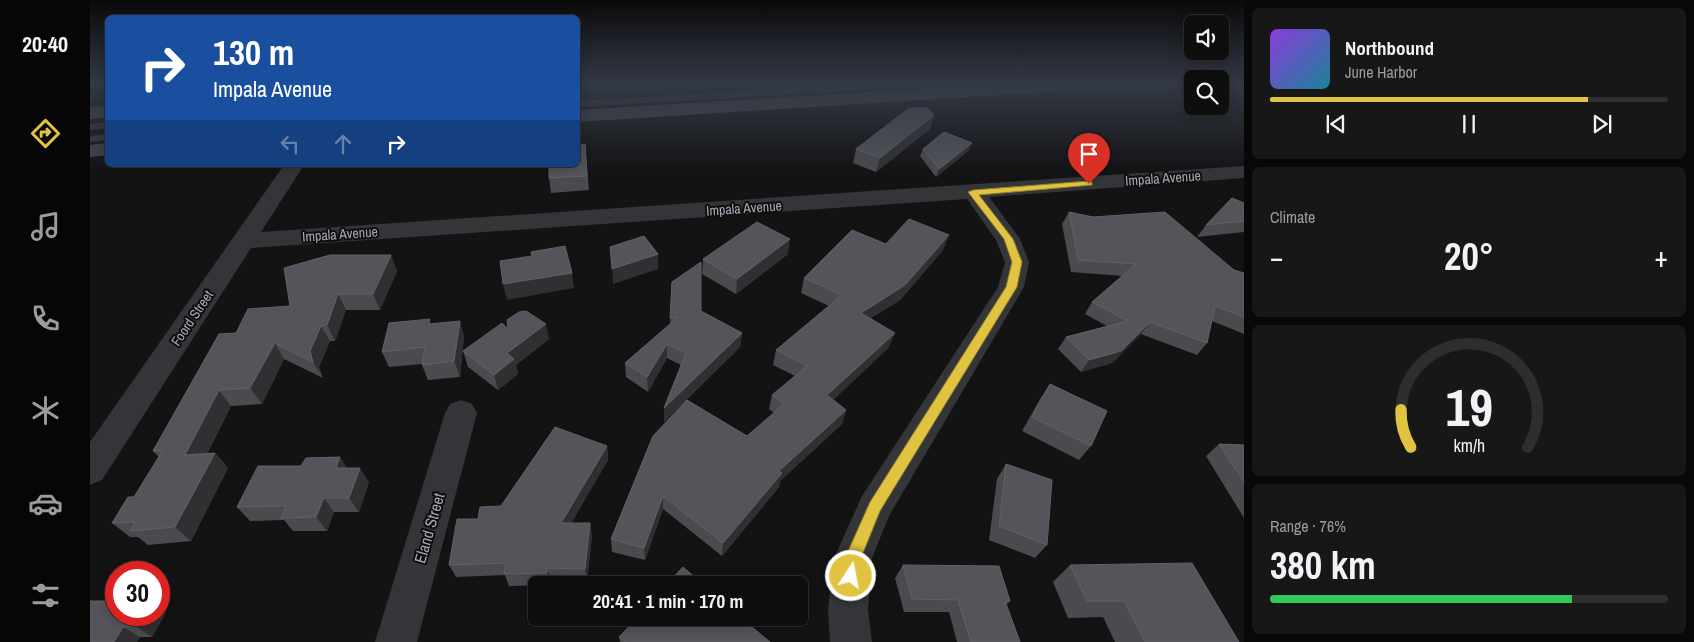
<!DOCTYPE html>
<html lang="en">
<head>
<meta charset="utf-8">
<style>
  :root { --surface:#0e0e0f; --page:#171718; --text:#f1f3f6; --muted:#9b9c9e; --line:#2e2e2f; --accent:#e0c340 }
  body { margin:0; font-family:"Archivo Narrow",sans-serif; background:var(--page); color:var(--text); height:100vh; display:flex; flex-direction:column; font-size:19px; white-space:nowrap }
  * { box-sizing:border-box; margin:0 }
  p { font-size:16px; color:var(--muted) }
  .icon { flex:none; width:28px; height:28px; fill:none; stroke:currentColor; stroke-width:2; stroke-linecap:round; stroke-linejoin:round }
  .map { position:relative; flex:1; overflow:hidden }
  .drawer { display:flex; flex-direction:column; gap:8px; padding:8px; background:#080808; width:450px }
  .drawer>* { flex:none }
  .banner { position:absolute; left:15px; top:15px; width:475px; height:152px; border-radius:8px; box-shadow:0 2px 12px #0003,0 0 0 1px var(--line); background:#1a4fa0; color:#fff; overflow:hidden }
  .tools { position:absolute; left:1094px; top:15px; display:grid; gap:10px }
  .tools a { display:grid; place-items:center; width:45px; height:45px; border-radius:8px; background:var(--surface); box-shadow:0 2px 12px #0003,0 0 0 1px var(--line); font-size:25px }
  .speed { position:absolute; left:15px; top:561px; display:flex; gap:10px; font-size:25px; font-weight:700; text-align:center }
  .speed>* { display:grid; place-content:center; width:65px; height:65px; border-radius:50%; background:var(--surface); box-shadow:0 2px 12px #0003,0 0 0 1px var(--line); line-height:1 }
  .speed .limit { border:8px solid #d22; background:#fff; color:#111 }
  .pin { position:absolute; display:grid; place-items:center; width:42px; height:42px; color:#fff; margin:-51px -21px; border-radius:50% 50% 50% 0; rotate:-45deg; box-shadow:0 0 5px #0007 }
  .pin .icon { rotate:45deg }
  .me { position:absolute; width:55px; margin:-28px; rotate:11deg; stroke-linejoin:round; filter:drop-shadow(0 0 4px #0008) }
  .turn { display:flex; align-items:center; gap:18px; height:105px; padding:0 25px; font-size:22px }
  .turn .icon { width:65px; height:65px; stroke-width:2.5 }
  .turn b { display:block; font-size:35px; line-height:42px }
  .lanes { display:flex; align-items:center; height:48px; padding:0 25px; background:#0003; justify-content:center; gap:25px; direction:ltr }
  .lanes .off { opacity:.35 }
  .big { font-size:38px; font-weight:700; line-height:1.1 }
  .drawer .widget { flex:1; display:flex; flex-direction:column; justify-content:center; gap:8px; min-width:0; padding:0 18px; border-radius:8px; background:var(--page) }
  .drawer .dial { align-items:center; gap:0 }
  .dial svg { height:130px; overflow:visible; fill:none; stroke:var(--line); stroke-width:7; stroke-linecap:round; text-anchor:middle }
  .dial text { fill:var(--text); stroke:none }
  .song { display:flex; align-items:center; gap:15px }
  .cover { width:60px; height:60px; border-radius:8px; background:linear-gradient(135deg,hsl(270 70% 55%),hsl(190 70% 35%)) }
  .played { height:5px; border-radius:2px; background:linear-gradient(90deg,var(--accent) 80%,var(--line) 80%) }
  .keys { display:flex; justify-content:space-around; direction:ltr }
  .heat { display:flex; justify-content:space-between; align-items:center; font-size:28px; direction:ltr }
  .charge { height:8px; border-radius:4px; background:linear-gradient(90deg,#34c759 76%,var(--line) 0) }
  .trip { position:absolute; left:438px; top:576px; width:280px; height:50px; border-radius:8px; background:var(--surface); box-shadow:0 2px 12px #0003,0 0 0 1px var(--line); font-weight:700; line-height:50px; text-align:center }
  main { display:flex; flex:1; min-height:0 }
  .dock { display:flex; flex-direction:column; width:90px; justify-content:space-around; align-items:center; background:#060606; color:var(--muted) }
  .dock .icon { width:35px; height:35px }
  .dock .on { color:var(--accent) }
  .dock b { font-size:22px; color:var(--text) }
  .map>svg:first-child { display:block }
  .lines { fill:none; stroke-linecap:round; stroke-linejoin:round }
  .lane { fill:#343539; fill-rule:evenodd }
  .street { fill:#343539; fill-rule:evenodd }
  .secondary { fill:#434349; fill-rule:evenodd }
  .wall { fill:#4a4a4f }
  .shaded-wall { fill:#303033 }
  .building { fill:#54545a; stroke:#616168 }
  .route { fill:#e0c340; stroke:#927f2a }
  .labels { text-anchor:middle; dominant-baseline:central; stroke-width:4; stroke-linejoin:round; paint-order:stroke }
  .street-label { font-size:14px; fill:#a6a8b4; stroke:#0e0e0f }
  .near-street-label { font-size:16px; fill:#a6a8b4; stroke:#0e0e0f }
</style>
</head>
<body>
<main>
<nav class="dock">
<b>20:40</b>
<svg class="icon on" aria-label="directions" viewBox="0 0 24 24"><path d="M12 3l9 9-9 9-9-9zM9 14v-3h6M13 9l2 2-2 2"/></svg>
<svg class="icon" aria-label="music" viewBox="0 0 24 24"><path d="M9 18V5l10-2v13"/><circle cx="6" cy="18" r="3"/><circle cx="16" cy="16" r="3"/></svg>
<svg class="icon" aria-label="phone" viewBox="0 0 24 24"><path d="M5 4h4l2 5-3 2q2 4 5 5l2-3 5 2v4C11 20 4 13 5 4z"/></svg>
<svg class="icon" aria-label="climate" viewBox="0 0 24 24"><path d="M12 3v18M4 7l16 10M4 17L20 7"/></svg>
<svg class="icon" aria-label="car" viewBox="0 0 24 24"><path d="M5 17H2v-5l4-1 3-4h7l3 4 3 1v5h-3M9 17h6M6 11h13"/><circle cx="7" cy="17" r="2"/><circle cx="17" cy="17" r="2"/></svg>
<svg class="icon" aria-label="filters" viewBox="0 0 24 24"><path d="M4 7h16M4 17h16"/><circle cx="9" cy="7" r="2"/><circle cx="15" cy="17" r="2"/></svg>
</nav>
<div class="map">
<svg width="1154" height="642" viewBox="0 0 1154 642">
  <rect width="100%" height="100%" fill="#131314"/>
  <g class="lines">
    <path class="lane" d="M529,83H584L580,86L488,92V86Z
      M789,83H849L845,86L488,107V101Z
      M18,122V128L0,130V124Z
      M18,134V140L0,142V136Z"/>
    <path class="street" d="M194,165H214L171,232L1154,166V178L899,197L930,239L939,262L934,287L799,516L782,558L778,610L782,642H740L738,610L744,558L772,496L908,287L915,262L906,240L877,199L161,248L12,480L0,485V442Z
      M371,400L382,404L387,413L327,642H285L355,413L360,404Z"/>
    <path class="secondary" d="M926,83H1026L1018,88L488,122V110Z
      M18,106V118L0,119V107Z
      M18,143V155L0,157V145Z"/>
  </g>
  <path class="wall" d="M844,115L840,129L786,172L763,163L766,149Z
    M495,144L499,190L461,193L459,178Z
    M833,149L879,150L846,177L830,156Z
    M1154,203V232L1107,237L1116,225Z
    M979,212L1144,270L1154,273V334L1122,321L1117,343L1107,355L1051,334L1022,363L991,372L968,349L976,337L1017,326L995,314L1002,302L1033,276L981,272L972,224Z
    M796,244L853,250L810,300L781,318L799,347L743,400L756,410L752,424L690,481L689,487L632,556L573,509L555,560L522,552L521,539L563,436H657L684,413L679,409L682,395L705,376L683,365L686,350L739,306L711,293L714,278Z
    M698,254L646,294L612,274L613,259Z
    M307,271L290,310H256L245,341H240L229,367L233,378L194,359L172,404L141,406L117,454L125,453L138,468L101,541L58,545L48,537H40L22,523L44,497L69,457L63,451L146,333L200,306Z
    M582,282L611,311L652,333L650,347L574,422L591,365L577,358L558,392L536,377L535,363L580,324Z
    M342,324L374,336L370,377L338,380L332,365V364L299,367L292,352Z
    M418,329L459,339L426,365L428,374L408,390L378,367L373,351Z
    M960,384L1001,446L989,460L932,431L950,399Z
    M1129,444L1154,445V518L1116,456Z
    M517,446L518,460L481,523H500L502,536L497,581L461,580V585L419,586L415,575L366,577L359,565L411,506Z
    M916,464L957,545L945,558L899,540L907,479Z
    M257,468L279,482L269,512H244L237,531H203L194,520L160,521L147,507Z
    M813,565L920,601L916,605L930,642H867L859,612H814L805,578Z
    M980,565L1149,642H1025L1013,617L978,618L963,582Z
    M0,601L76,612L62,637H50L47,642Z
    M529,637L680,642H530Z"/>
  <path class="shaded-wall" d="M844,115L840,129L786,172L790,158Z
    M882,143L879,150L846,177L849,169Z
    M859,235L853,250L810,300L767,327L771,313Z
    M700,239L698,254L646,294L647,279Z
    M568,254V269L523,284L522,269Z
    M301,255L307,271L290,310L283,294Z
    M482,273L484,288L417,300L413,284Z
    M248,294L256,310L245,341L237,325Z
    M370,321L374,336L370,377L364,361Z
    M1060,322L1051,334L1022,363L991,372L999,360Z
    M456,324L459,339L426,365L428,374L408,390L404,375L417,353Z
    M231,326L240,341L229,367L233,378L223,362L220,351Z
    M652,333L650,347L574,422V408Z
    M805,333L799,347L733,410L737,395Z
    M185,343L194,359L172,404L160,388Z
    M577,344V358L558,392L557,377Z
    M129,390L141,406L109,470L95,455Z
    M756,410L752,424L690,481L689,487L632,556L633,543L689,471Z
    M517,446L518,460L474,536L471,523Z
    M125,453L138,468L101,541L85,527Z
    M250,457L260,472L246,468Z
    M270,468L279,482L269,512L259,498Z
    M573,496V509L555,560L554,548Z
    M234,498L244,512L237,531L226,517Z
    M500,523L502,536L497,581L495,569Z
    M457,568L461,580V585L457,573Z
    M69,607L76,612L62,637L45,626L52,615H69Z
    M33,627L50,637L47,642H24Z"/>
  <path class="building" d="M819,108H838L844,115L790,158L766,149Z
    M854,132L882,143L849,169L833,149Z
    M495,144L497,176L459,178V165H488V145Z
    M1142,198L1154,203V221L1116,225Z
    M979,212L1003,217L1075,212L1144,270L1154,273V317L1125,306L1117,343L1060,322L1031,351L999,360L976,337L1038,321L1002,302L1046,264L988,260Z
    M819,219L859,235L815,285L771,313L805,333L737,395L756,410L689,471L692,473L633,543L573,496L554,548L521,539L563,436L597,400L657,436L694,404L682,395L717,366L686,350L752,295L714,278L762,230L796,244Z
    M667,222L700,239L647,279L613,259Z
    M554,236L568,254L522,269L520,247Z
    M475,246L482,273L413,284L410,261L442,256L441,252Z
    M240,255H301L283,294H248L237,325L231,326L220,351L223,362L185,343L160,388L129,390L95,455L125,453L85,527L40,531L45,522L22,523L38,497H44L73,450L63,451L129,334L146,333L158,309L200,306L194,268Z
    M611,262V311L652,333L574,408L596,353L577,344L557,377L535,363L587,318H580L582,282Z
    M436,311L456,324L417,353L424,359L404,375L373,351L412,323L418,329L417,320L429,312Z
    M340,319L339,324L370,321L364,361L332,365L335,347L292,352L299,323Z
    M960,384L1017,411L1001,446L942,417Z
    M465,427L517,446L471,523H500L495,569L457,568V573L414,574L416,563L359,565L367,519H388L390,507L411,506Z
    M1129,444L1154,445V482Z
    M250,457L246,468H270L259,498H234L226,517L191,518L196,506L147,507L168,466H211L216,458Z
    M916,464L962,480L957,545L909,526Z
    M1102,563L1149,642H1055L1034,601H997L980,565Z
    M813,565L909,566L920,601H915L930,642H881L868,600L822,599Z
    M593,567L614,585H576Z
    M0,601H26V615H52L45,626L33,627L24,642H0Z
    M547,618H651L680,642H535L529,637Z"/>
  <linearGradient id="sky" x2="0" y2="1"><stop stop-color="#0a0a0b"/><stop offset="0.48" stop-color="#333945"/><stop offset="1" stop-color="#333945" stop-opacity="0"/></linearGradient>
  <rect width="1154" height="173" fill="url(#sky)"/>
  <path class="route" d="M999,181L1002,182V185L889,195L923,239L932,262L927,287L790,511L771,558L767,581L761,583L756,581L753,576L755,558L780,502L916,287L922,262L914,239L878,192L883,190Z"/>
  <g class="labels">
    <g class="street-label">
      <text transform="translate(1073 178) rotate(-4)">Impala Avenue</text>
      <text transform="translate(654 208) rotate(-4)">Impala Avenue</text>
      <text transform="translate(250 234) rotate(-4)">Impala Avenue</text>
      <text transform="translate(102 318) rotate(-56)">Foord Street</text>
    </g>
    <g class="near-street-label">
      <text transform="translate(339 528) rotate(-74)">Eland Street</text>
    </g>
  </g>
</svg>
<div class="tools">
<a><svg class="icon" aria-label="sound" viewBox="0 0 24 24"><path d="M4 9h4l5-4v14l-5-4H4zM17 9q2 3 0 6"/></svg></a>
<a><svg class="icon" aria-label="search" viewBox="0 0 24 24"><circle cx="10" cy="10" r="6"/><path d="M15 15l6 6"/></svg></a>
</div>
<div class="speed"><div class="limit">30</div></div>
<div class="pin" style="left:999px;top:184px;background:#d93025"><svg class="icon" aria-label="arrive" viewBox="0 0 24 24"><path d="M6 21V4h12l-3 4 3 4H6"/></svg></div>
<svg class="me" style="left:761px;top:576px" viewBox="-20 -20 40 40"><circle r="17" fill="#e0c340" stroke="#fff" stroke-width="3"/><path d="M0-11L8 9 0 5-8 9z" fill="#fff"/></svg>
<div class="trip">20:41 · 1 min · 170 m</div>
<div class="banner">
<div class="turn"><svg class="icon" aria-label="right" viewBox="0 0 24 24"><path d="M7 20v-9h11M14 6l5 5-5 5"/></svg><div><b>130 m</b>Impala Avenue</div></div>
<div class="lanes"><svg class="icon off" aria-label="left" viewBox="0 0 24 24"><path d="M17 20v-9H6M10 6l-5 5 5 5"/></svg><svg class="icon off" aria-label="ahead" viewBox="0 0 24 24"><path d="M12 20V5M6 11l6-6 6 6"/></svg><svg class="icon" aria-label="right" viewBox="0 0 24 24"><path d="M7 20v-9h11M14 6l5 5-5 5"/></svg></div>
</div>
</div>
<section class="drawer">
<div class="widget">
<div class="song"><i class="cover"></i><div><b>Northbound</b><p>June Harbor</p></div></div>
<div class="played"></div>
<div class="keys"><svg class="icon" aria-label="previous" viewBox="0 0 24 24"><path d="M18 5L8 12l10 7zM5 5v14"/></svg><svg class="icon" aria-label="pause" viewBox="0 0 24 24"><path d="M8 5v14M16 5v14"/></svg><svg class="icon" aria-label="next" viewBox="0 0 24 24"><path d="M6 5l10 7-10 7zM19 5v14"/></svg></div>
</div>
<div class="widget"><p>Climate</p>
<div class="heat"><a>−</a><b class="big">20°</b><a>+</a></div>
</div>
<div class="widget dial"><svg viewBox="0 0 100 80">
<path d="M14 69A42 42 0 1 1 86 69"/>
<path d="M14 69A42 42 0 0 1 8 46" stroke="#e0c340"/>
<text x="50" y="56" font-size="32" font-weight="700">19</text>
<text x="50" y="72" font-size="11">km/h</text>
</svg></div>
<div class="widget"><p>Range · 76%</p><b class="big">380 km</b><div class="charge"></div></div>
</section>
</main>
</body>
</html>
